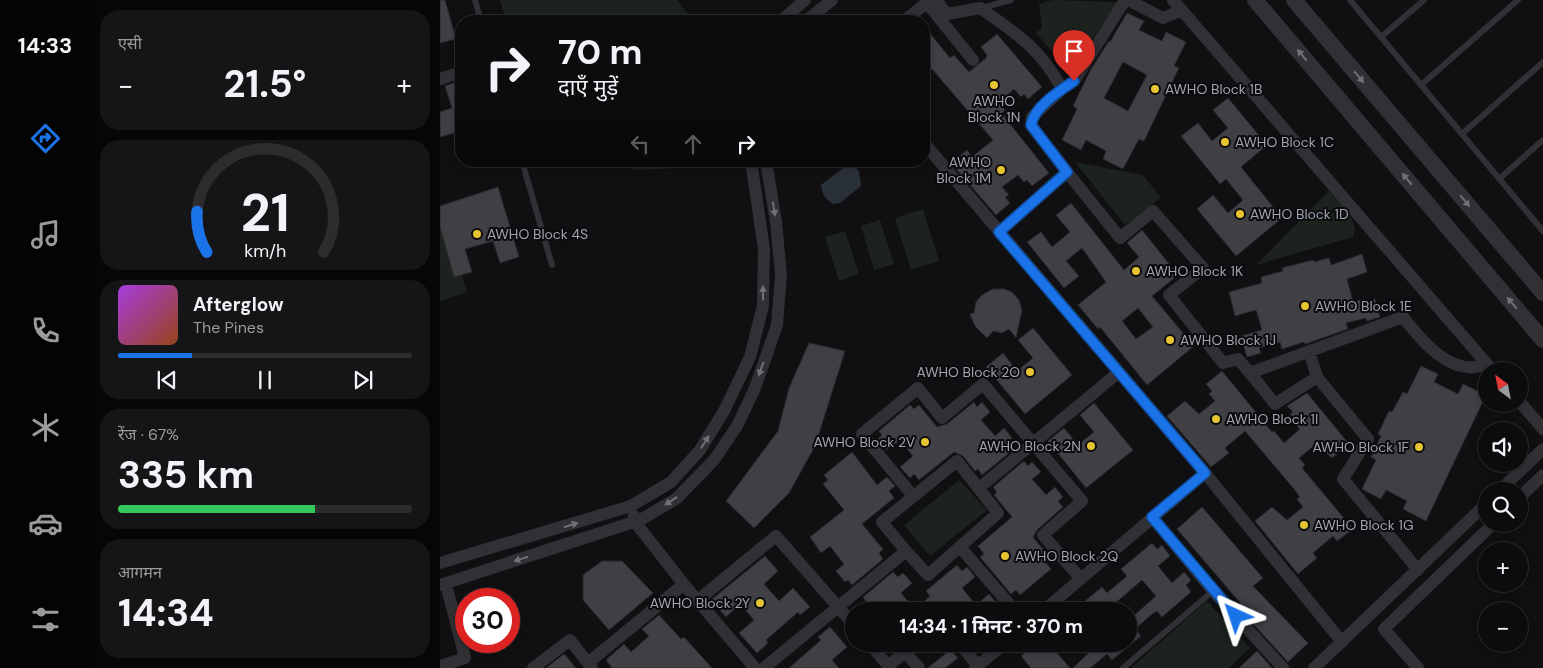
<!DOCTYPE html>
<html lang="hi">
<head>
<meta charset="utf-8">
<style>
  :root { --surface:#0c0b0d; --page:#151416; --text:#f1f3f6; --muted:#9a9b9d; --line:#2c2b2e; --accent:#1a73e8 }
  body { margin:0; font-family:"DM Sans","Noto Sans Devanagari",sans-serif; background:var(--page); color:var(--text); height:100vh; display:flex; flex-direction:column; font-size:19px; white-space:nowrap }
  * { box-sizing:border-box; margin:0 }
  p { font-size:16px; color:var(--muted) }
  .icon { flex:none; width:28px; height:28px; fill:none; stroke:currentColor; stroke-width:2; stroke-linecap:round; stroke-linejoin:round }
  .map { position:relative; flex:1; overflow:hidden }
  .drawer { display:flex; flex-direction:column; gap:10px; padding:10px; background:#070607; width:350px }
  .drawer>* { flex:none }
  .banner { position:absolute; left:15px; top:15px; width:475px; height:152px; border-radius:20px; box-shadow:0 2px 8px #0003,0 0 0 1px var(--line); background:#0c0b0d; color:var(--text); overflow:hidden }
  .needle { width:32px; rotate:328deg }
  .buttons { position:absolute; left:1038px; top:362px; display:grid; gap:10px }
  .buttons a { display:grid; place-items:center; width:50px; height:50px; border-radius:50%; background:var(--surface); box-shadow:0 2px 8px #0003,0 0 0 1px var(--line); font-size:25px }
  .speed { position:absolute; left:15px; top:588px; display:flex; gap:10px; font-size:25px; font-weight:700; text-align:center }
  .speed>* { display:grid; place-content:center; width:65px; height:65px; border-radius:50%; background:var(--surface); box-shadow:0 2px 8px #0003,0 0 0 1px var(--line); line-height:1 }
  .speed .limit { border:8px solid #d22; background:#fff; color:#111 }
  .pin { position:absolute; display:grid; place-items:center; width:42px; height:42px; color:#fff; margin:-51px -21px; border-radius:50% 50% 50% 0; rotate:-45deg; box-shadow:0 0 5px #0007 }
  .pin .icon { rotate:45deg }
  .me { position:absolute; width:55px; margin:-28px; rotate:318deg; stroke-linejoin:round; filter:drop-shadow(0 0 4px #0008) }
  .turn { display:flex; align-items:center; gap:18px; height:105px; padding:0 20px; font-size:22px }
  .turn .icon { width:65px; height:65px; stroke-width:2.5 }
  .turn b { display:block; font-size:35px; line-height:42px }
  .lanes { display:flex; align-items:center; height:48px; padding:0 20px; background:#0003; justify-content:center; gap:25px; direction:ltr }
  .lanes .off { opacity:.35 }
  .big { font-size:38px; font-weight:700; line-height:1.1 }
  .drawer .card { flex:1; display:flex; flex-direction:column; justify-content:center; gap:8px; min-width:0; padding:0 18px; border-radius:20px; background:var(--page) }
  .drawer .dial { align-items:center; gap:0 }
  .dial svg { height:130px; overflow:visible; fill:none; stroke:var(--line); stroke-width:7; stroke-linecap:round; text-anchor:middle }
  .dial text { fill:var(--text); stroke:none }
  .song { display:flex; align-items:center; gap:15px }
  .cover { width:60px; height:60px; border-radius:8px; background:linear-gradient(135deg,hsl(280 70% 55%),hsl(20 70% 35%)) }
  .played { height:5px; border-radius:2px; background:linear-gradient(90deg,var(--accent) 25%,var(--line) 25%) }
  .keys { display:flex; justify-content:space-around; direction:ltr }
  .heat { display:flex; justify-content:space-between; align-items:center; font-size:28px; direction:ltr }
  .charge { height:8px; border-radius:4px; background:linear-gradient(90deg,#34c759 67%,var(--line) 0) }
  .trip { position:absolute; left:405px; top:602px; width:292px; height:50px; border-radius:25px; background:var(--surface); box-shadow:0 2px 8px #0003,0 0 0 1px var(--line); font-weight:700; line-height:50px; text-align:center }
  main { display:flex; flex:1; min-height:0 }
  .tabs { display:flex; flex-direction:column; width:90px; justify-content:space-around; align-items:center; background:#050405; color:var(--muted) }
  .tabs .icon { width:35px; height:35px }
  .tabs .selected { color:var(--accent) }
  .tabs b { font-size:22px; color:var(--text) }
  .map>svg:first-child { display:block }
  .green { fill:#1c231e }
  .water { fill:#2a3038 }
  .building { fill:#3f3f44; stroke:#2a292d; fill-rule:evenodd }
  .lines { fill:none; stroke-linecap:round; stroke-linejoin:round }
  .service { stroke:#313135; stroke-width:6 }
  .minor { stroke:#313135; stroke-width:12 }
  .tertiary { stroke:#313135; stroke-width:16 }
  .oneway { fill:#6f7079 }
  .route-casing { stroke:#114b97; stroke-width:12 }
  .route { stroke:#1a73e8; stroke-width:9 }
  .poi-dot { fill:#e7c431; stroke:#0b0a0c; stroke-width:2 }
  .labels { text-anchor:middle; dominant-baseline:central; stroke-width:4; stroke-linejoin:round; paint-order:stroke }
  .poi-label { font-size:14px; fill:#a1a4b1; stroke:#0b0a0c; text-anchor:start }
</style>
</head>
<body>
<main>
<nav class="tabs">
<b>14:33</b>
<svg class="icon selected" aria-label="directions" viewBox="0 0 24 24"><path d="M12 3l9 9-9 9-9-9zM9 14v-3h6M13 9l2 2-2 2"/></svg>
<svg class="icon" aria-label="music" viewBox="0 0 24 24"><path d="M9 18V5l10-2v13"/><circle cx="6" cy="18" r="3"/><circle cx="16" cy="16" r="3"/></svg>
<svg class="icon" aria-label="phone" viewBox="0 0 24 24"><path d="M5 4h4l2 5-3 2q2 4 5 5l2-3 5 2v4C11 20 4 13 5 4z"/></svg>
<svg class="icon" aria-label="climate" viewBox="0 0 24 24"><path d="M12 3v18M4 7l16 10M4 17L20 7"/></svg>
<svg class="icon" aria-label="car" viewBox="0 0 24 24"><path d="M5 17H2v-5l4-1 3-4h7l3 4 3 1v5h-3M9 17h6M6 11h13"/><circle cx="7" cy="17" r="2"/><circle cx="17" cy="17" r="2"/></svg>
<svg class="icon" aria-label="filters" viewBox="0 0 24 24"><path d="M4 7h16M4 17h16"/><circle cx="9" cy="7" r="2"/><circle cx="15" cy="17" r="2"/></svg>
</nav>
<section class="drawer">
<div class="card"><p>एसी</p>
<div class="heat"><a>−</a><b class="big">21.5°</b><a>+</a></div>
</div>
<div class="card dial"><svg viewBox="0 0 100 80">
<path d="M14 69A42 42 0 1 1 86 69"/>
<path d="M14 69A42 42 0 0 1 8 44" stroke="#1a73e8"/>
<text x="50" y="56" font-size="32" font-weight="700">21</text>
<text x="50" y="72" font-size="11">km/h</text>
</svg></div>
<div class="card">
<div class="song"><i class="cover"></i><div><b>Afterglow</b><p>The Pines</p></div></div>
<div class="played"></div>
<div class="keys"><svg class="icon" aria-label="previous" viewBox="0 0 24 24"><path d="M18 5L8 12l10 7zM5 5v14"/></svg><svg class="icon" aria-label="pause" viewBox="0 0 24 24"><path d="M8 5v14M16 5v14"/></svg><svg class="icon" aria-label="next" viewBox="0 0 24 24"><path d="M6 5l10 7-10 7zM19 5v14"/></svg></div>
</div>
<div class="card"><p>रेंज · 67%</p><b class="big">335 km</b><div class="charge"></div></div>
<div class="card"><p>आगमन</p><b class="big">14:34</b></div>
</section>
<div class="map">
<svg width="1103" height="668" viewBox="0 0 1103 668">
  <rect width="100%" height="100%" fill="#100f11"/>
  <path class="green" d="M60,0H237L254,21H66Z
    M612,0L677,2L630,72L596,33L602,28L599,4Z
    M156,161H285V166L196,170Z
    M635,162L703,175L721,198L685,225Z
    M889,191C900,204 920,219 913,237L816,265Z
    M483,209L499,261L471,270L455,218Z
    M0,211L27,292L0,301Z
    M440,220L454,264L434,270L421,226Z
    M405,231L419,274L399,281L385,237Z
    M519,480L547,510L490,556L464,525Z
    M767,601L810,648L789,668H691Z"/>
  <path class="water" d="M407,165H413L419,171L421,186L400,203L393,204C385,199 382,194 381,185Z"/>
  <path class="building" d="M0,0H5L16,39L0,43Z
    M687,13L704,21L699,30L703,32L722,41L726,32L746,42L734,66L739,68L704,141L699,139L683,169L663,159L666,151L646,140L641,150L622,140L637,109L633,106L651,69L669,41L670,42ZM683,62L707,75L688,111L664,98Z
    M484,26L510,58L514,55L529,72L546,58L547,55L541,47L557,34L602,87L588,99L584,94L581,97L574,89L558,103L565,110L562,113L566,119L609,173L592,186L587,180L584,182L578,175L562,187L569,195L565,197L570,203L556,215L511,163L527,150L532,157L553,140L492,69L484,76Z
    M21,80V131L0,137V112L12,108L5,86Z
    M788,98L827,145L801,167L842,218L796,256L757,209L773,195L788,213L803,200L786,179L780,184L741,136L758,123L772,141L788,128L773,110Z
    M58,187L79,257L60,263L53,241L25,249L32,272L14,277L0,227V206Z
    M631,203L684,270L699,257L687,243L702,230L738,275L712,296L754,346L707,385L660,327L658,329L638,305L666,282L642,248L626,261L639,276L624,288L587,242L601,232L612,247L630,232L616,215ZM698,308L713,327L696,339L682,321Z
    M922,254L927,272L907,279L913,302L924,299L925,302L935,299L940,317L927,321L926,318L906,323L908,329L865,344L864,342L842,349L840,342L819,348L821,353L807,357L801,336L822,330L816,310L795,316L789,292L822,283L821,277L843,271L842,268L873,260L874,262L889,258L891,265Z
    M553,289H564L572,292L579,300L582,310L576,338L569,329L562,333L553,331L547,338L535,326L530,314L534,313L536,302L542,295Z
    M593,328L632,375L585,414L546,367L563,353L577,371L593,358L578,340Z
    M369,343L405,351L375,446L349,493L314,528L286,501L338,431L349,388Z
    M981,366L998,374L994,382L1018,394L1023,384L1046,395L986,521L963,509L967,501L946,490L941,499L922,489L936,460L931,457L941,436L938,434L949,411L952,412L963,392L967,394Z
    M782,371L832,432L834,431L844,443L860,429L855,424L857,421L850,414L853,412L847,406L867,393L909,444L892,458L876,444L859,458L865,465L862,468L913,529L897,541L893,536L873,553L877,558L858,574L815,521L832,507L847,520L863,507L857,499L860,497L854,489L805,431L785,448L789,453L771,467L727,416L745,401L759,414L775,401L769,394L772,391L766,384Z
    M534,402L537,407L542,402L550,412L541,420L555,436L564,428L572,438L568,442L574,449L542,475L538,469L535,471L523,456L514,452L479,480L474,474L470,478L460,467L473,456L460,440L447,450L438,439L442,435L439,431L470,405L474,409L479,405L497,427L507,424Z
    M654,403L693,450L646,488L608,441L624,428L638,445L654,432L640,415Z
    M412,452L437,485L447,477L455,486L449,491L454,498L422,524L443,549L439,553L443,559L412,585L408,580L405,582L396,571L404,564L390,546L381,553L370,537L404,510L383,484L388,480L384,475Z
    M584,461L588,466L592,462L601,472L592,479L606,495L615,487L623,497L618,501L623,507L598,529L593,537L610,558L605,562L611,569L580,595L576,590L571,594L540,557L544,554L538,546L572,517L554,495L557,492L553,487Z
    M762,507L823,578L813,586L868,643L848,662L805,615L808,612L737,529Z
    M712,543L717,549L722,545L730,556L718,566L732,583L744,572L751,580L746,585L751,592L722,617L717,611L712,614L695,629L701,636L672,660L667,654L650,668H633L658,644H689V620L716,596L702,580L666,611H633L662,587L667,593L687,576L681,569Z
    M325,556L338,571L324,584L339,601L353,588L370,607L360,615L358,612L326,640L328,643L317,653L299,633L314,620L300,604L286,617L271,600Z
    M162,561H182L213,593L169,630L143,600V575Z
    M517,565L522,571L527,567L535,577L522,588L536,605L549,594L556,602L545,611H515L507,601L495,611H447L443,606L438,611H417L427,603L423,597L453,572L458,577L463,573L472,583L461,593L475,610L490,596L486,591Z
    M219,615L241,639L244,637L272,668H172L166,660L184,644L191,652L209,636L202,629Z
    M390,627L407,647L392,660L399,668H349L381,640L378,637Z
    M595,644H628L617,653L630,668H591L581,656Z
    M510,650L518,658L505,668H488Z
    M817,651L832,668H799Z
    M124,654L136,668H106Z"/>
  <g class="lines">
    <path class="service" d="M35,0L41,21
      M910,0L1103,231
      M541,8L571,0
      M941,37L984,0
      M981,85L1078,0
      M1022,134L1103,62
      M82,161L112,265
      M1059,179L1103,140
      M683,668L773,591"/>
    <path class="minor" d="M496,0L507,14L540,8C576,33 601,49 622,89L592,117L591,125L627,172L559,232
      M688,0L723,18L742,10
      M733,0L1053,371
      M486,2L533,60
      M341,21L365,0
      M366,21L392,0
      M464,21L490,0
      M0,79L21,72
      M622,89L634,81L685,0
      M484,143L765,473L902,642
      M627,172L680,238L713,211L763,268L729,295L783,363L798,359L810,373L963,317C981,340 1012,379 1046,364
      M869,351L877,377L928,439L903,479L978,570
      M810,373L835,404L877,377
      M1079,401L1103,429
      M539,488L679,372
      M1059,491L1103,449
      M473,496L422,434L478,388L502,418L543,384L642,501L603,535L641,579
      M1079,498L1103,475
      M194,516L195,522L246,587L315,668
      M712,517L773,591L843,668
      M520,547L575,611
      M0,563L191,506L231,482L260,450L284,411L310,357L323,306L324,249L311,161
      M0,585L200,520L236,499L274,460L297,426L315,388L337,325L341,275L336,222L326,161
      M257,601L336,536L414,625
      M603,611L765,473
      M430,644L450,668
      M520,644L538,666
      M465,652L475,644
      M0,666L25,658L6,584
      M448,666L465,652L479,668
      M93,668L130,640L148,663
      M152,668L148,663L244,584
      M324,668L466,551L442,522L517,461L558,513L488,575L466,551
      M535,668L564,644
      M874,668L1046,504
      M978,668L944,629L1053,524"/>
    <path class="tertiary" d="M815,0L1103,340
      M854,0L1103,293"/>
  </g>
  <defs><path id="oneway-solid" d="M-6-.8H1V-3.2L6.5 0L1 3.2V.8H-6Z" transform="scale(1.25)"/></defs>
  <g class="oneway">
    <use href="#oneway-solid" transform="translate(862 55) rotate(-130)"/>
    <use href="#oneway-solid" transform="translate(919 77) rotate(50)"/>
    <use href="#oneway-solid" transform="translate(967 179) rotate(-130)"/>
    <use href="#oneway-solid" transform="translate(1025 201) rotate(50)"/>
    <use href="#oneway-solid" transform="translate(334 209) rotate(81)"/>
    <use href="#oneway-solid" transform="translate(323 293) rotate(-90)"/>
    <use href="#oneway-solid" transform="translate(1072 303) rotate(-130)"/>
    <use href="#oneway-solid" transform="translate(321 369) rotate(109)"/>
    <use href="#oneway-solid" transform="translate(265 442) rotate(-58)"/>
    <use href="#oneway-solid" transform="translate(231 501) rotate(146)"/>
    <use href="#oneway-solid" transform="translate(131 525) rotate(-17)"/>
    <use href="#oneway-solid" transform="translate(81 559) rotate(162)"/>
  </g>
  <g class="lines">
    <g class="route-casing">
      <path id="route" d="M634,81C619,91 594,107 591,125L627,172L559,232L765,473L712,517L796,616"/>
    </g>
    <use href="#route" class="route"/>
  </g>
  <g class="poi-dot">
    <circle cx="554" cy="85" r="5"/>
    <circle cx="715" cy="89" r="5"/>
    <circle cx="785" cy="142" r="5"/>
    <circle cx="561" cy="170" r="5"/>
    <circle cx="800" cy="214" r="5"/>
    <circle cx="37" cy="234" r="5"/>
    <circle cx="696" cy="271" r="5"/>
    <circle cx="865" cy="306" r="5"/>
    <circle cx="730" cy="340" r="5"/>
    <circle cx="590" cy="372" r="5"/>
    <circle cx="776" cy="419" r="5"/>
    <circle cx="485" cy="442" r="5"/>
    <circle cx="651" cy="446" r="5"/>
    <circle cx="979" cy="447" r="5"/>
    <circle cx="864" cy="525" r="5"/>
    <circle cx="565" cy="556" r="5"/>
    <circle cx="320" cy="603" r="5"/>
  </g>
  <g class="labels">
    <g class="poi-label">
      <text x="725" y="89">AWHO Block 1B</text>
      <text x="554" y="101" text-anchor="middle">AWHO<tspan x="554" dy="16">Block 1N</tspan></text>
      <text x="795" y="142">AWHO Block 1C</text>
      <text x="551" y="162" text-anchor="end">AWHO<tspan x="551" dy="16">Block 1M</tspan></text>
      <text x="810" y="214">AWHO Block 1D</text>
      <text x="47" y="234">AWHO Block 4S</text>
      <text x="706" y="271">AWHO Block 1K</text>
      <text x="875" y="306">AWHO Block 1E</text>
      <text x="740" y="340">AWHO Block 1J</text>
      <text x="580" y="372" text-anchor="end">AWHO Block 2O</text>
      <text x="786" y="419">AWHO Block 1I</text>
      <text x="475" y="442" text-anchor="end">AWHO Block 2V</text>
      <text x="641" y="446" text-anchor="end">AWHO Block 2N</text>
      <text x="969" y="447" text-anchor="end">AWHO Block 1F</text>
      <text x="874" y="525">AWHO Block 1G</text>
      <text x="575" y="556">AWHO Block 2Q</text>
      <text x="310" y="603" text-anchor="end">AWHO Block 2Y</text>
    </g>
  </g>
</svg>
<div class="buttons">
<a><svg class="needle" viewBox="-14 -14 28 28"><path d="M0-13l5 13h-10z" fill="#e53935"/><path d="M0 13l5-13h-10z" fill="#9a9b9d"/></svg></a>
<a><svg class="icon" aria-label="sound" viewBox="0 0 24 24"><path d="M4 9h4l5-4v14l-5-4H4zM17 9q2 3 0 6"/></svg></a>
<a><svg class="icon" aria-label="search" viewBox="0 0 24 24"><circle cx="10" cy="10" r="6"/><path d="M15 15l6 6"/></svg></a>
<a>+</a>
<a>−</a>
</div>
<div class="speed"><div class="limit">30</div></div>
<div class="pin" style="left:634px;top:81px;background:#d93025"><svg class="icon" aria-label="arrive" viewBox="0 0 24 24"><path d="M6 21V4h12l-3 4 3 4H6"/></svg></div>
<svg class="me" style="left:796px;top:616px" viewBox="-20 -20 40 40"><path d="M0-17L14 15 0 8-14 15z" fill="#1a73e8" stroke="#fff" stroke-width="4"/></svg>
<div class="trip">14:34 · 1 मिनट · 370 m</div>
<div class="banner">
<div class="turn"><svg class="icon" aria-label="right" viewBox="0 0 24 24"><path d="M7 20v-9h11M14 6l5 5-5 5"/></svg><div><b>70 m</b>दाएँ मुड़ें</div></div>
<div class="lanes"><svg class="icon off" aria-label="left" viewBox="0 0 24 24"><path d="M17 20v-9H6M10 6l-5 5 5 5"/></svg><svg class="icon off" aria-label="ahead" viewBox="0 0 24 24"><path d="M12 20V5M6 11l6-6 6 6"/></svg><svg class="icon" aria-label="right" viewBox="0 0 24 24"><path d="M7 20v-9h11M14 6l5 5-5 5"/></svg></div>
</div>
</div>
</main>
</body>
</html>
